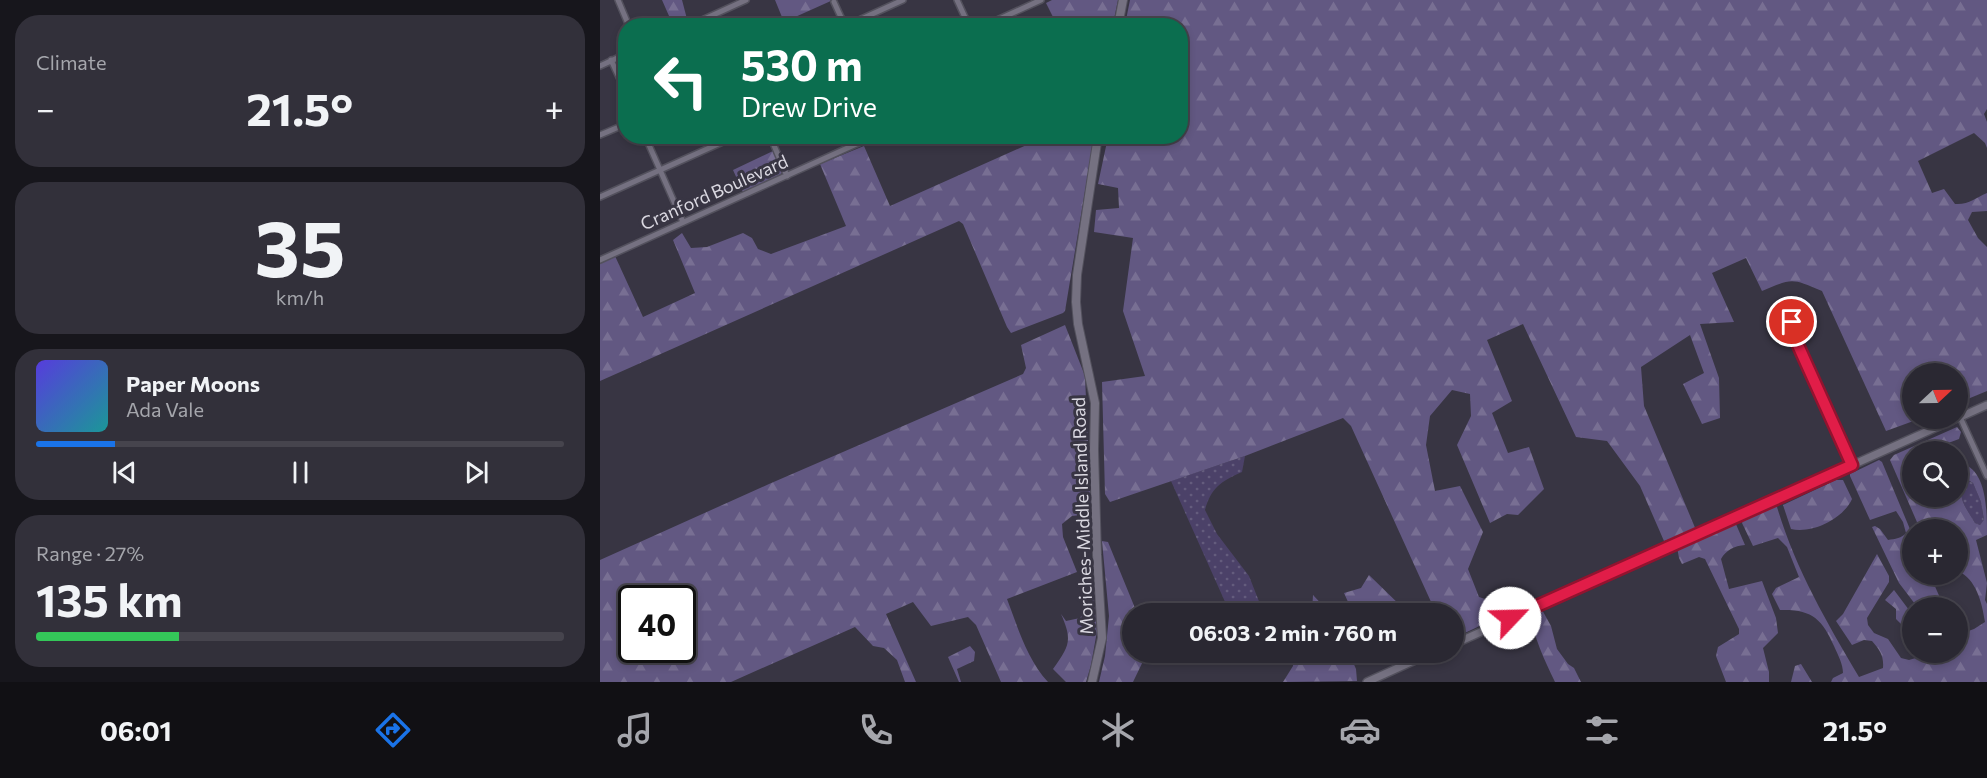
<!DOCTYPE html>
<html lang="en">
<head>
<meta charset="utf-8">
<style>
  :root { --surface:#2a2832; --page:#32303a; --text:#f1f3f6; --muted:#a5a6ac; --line:#46444d; --accent:#1a73e8 }
  body { margin:0; font-family:Commissioner,sans-serif; background:var(--page); color:var(--text); height:100vh; display:flex; flex-direction:column; font-size:22px; white-space:nowrap }
  * { box-sizing:border-box; margin:0 }
  p { font-size:20px; color:var(--muted) }
  .icon { flex:none; width:33px; height:33px; fill:none; stroke:currentColor; stroke-width:2; stroke-linecap:round; stroke-linejoin:round }
  .map { position:relative; flex:1; overflow:hidden }
  .side { display:flex; flex-direction:column; gap:15px; padding:15px; background:#17161c; width:600px }
  .side>* { flex:none }
  .banner { position:absolute; left:18px; top:18px; width:570px; height:126px; border-radius:24px; box-shadow:0 3px 9px #0003,0 0 0 2px var(--line); background:#0b6e4f; color:#fff; overflow:hidden }
  .needle { width:39px; rotate:68deg }
  .tools { position:absolute; left:1302px; top:363px; display:grid; gap:12px }
  .tools a { display:grid; place-items:center; width:66px; height:66px; border-radius:50%; background:var(--surface); box-shadow:0 3px 9px #0003,0 0 0 2px var(--line); font-size:30px }
  .speed { position:absolute; left:18px; top:585px; display:flex; gap:12px; font-size:30px; font-weight:700; text-align:center }
  .speed>* { display:grid; place-content:center; width:78px; height:78px; border-radius:50%; background:var(--surface); box-shadow:0 3px 9px #0003,0 0 0 2px var(--line); line-height:1 }
  .speed .limit { border:3px solid #111; border-radius:9px; background:#fff; color:#111 }
  .pin { position:absolute; display:grid; place-items:center; width:51px; height:51px; color:#fff; margin:-26px; border:3px solid #fff; border-radius:50%; box-shadow:0 2px 6px #0007 }
  .me { position:absolute; width:66px; margin:-33px; rotate:66deg; stroke-linejoin:round; filter:drop-shadow(0 0 4px #0008) }
  .turn { display:flex; align-items:center; gap:21px; height:126px; padding:0 24px; font-size:27px }
  .turn .icon { width:78px; height:78px; stroke-width:2.5 }
  .turn b { display:block; font-size:42px; line-height:51px }
  .big { font-size:45px; font-weight:700; line-height:1.1 }
  .side .tile { flex:1; display:flex; flex-direction:column; justify-content:center; gap:9px; min-width:0; padding:0 21px; border-radius:24px; background:var(--page) }
  .side .dial { align-items:center; gap:0 }
  .dial b { font-size:78px; line-height:1 }
  .song { display:flex; align-items:center; gap:18px }
  .cover { width:72px; height:72px; border-radius:9px; background:linear-gradient(135deg,hsl(250 70% 55%),hsl(180 70% 35%)) }
  .played { height:6px; border-radius:3px; background:linear-gradient(90deg,var(--accent) 15%,var(--line) 15%) }
  .keys { display:flex; justify-content:space-around; direction:ltr }
  .heat { display:flex; justify-content:space-between; align-items:center; font-size:33px; direction:ltr }
  .charge { height:9px; border-radius:4px; background:linear-gradient(90deg,#34c759 27%,var(--line) 0) }
  .trip { position:absolute; left:522px; top:603px; width:342px; height:60px; border-radius:30px; background:var(--surface); box-shadow:0 3px 9px #0003,0 0 0 2px var(--line); font-weight:700; line-height:60px; text-align:center }
  .tabs { display:flex; height:96px; justify-content:space-around; align-items:center; background:#111014; color:var(--muted) }
  .tabs .icon { width:42px; height:42px }
  .tabs .on { color:var(--accent) }
  .tabs b { font-size:27px; color:var(--text) }
  main { display:flex; flex:1; min-height:0 }
  .map>svg:first-child { display:block }
  .grass { fill:url(#grass-dots) }
  .forest { fill:url(#forest-firs); fill-rule:evenodd }
  .lines { fill:none; stroke-linecap:round; stroke-linejoin:round }
  .minor-casing { stroke:#53515d; stroke-width:8 }
  .tertiary-casing { stroke:#53515d; stroke-width:10 }
  .secondary-casing { stroke:#53515d; stroke-width:10 }
  .minor { stroke:#757181; stroke-width:5 }
  .tertiary { stroke:#757181; stroke-width:7 }
  .secondary { stroke:#757181; stroke-width:8 }
  .route-casing { stroke:#92132f; stroke-width:15 }
  .route { stroke:#e11d48; stroke-width:10 }
  .labels { text-anchor:middle; dominant-baseline:central; stroke-width:6; stroke-linejoin:round; paint-order:stroke }
  .street-label { font-size:18px; fill:#dad8e1; stroke:#383543 }
</style>
</head>
<body>
<main>
<section class="side">
<div class="tile"><p>Climate</p>
<div class="heat"><a>−</a><b class="big">21.5°</b><a>+</a></div>
</div>
<div class="tile dial"><b>35</b><p>km/h</p></div>
<div class="tile">
<div class="song"><i class="cover"></i><div><b>Paper Moons</b><p>Ada Vale</p></div></div>
<div class="played"></div>
<div class="keys"><svg class="icon" aria-label="previous" viewBox="0 0 24 24"><path d="M18 5L8 12l10 7zM5 5v14"/></svg><svg class="icon" aria-label="pause" viewBox="0 0 24 24"><path d="M8 5v14M16 5v14"/></svg><svg class="icon" aria-label="next" viewBox="0 0 24 24"><path d="M6 5l10 7-10 7zM19 5v14"/></svg></div>
</div>
<div class="tile"><p>Range · 27%</p><b class="big">135 km</b><div class="charge"></div></div>
</section>
<div class="map">
<svg width="1387" height="682" viewBox="0 0 1387 682">
  <defs>
    <pattern id="grass-dots" width="8" height="8" patternUnits="userSpaceOnUse" patternTransform="scale(1.5)"><rect width="8" height="8" fill="#4b4168"/><path d="M2 2h.1M6 6h.1" fill="none" stroke="#645c7d" stroke-width="1.8" stroke-linecap="round"/></pattern>
    <pattern id="forest-firs" width="22" height="20" patternUnits="userSpaceOnUse" patternTransform="scale(1.5)"><rect width="22" height="20" fill="#625882"/><path d="M5 1l3.5 6h-7zM16 11l3.5 6h-7z" fill="#786f93"/></pattern>
  </defs>
  <rect width="100%" height="100%" fill="#383543"/>
  <path class="grass" d="M645,456L642,472C620,482 611,488 605,510L617,534L649,576L662,609L661,613H630L571,481Z
    M1367,480L1373,483L1381,502L1384,521L1380,525L1375,523C1367,509 1357,499 1363,483Z"/>
  <path class="forest" d="M62,0H82L87,19L73,25Z
    M175,0H233L184,22Z
    M452,0H518L514,19L508,25L462,26L460,22L456,23L446,3Z
    M530,0H1387V109L1384,114L1387,122V148L1385,143L1374,133L1318,161L1332,193L1344,189L1355,204C1369,205 1375,198 1387,193V211L1372,212L1368,220L1378,238L1387,247V391L1358,403V374H1312V418L1319,419L1286,431L1222,291C1191,278 1193,278 1162,291L1146,258L1112,273L1134,322L1100,324L1119,378L1120,418L1102,424L1083,384L1104,373L1090,335L1041,367L1044,406L1096,530L1064,541L1040,486L1007,441L976,437L923,324L887,340L912,401L892,413L908,453L929,447L944,489L918,515L907,514L890,523L857,445L871,416L870,394L852,390L830,416L826,445L835,491L860,486L883,532L868,569L879,597L891,601L912,592L916,609L854,638V614L753,613L744,593L761,588L769,575L807,612L832,604L751,426L743,418L645,456L510,502L505,494L502,382L545,376L523,311L533,238L494,232L496,210L519,208L518,188L498,184L508,137L580,136V26L525,25Z
    M439,137H494L465,311L463,313L411,333L407,327L363,224L359,221L0,381V263L15,256L43,317L95,293L73,240L82,233L91,248L107,247L143,233L152,238L158,249L171,254L246,226L220,164L264,146L290,206L440,139Z
    M173,151L182,172L180,175L143,192L133,170Z
    M465,325L485,376L491,514L472,516L462,524L463,537L477,572L407,599C418,628 427,659 448,682H401L376,625L368,617L331,626L313,602L286,614L316,682H305L297,660L284,648L273,646L255,627L131,682H0V560L169,484L423,374L426,368L421,345ZM32,598H82V650H32Z
    M1357,427L1361,432L1359,439L1340,446L1336,451L1312,452V496H1358V471L1368,466C1387,478 1387,512 1387,535L1376,540L1387,583L1385,600L1387,604V682H1231L1233,678L1243,673C1243,664 1238,655 1234,646C1222,619 1212,609 1180,610L1172,594L1176,588L1199,577L1187,547L1178,538L1153,546L1142,523L1144,518L1174,505L1177,507C1195,568 1227,623 1259,677L1283,668C1284,656 1280,650 1272,641L1264,640L1252,645L1236,621L1243,614L1277,554L1289,576V582L1267,618L1268,625L1274,633L1288,639L1301,658L1309,660L1319,657L1321,653L1358,652V629L1363,633L1374,629L1385,622C1382,602 1376,579 1358,571V530L1320,529L1290,460L1294,455ZM1368,480L1373,483L1381,502L1384,520L1380,525L1375,523C1367,509 1357,499 1363,483Z
    M1279,460L1282,462L1312,534V574L1330,575L1344,607H1336L1333,599L1327,598L1315,604L1299,583L1272,527L1275,526L1280,529L1288,540C1295,539 1302,538 1306,533L1303,522L1296,511L1270,520L1250,476V474Z
    M1236,480H1243L1252,499C1243,519 1212,534 1191,529L1183,505Z
    M1135,522L1145,545C1134,546 1126,550 1121,559L1129,589L1162,581L1176,618L1178,633L1163,648L1169,672V682H1126L1116,656L1118,647L1139,634V629L1105,559L1099,557L1082,564L1079,558L1077,547Z
    M502,541L508,542L537,613L532,614V652L547,653L533,682H499L505,656L509,616Z
    M491,579L497,631L491,665L486,682H466L453,669C469,646 473,641 461,614L466,621L480,618L486,609Z
    M1294,590L1312,614V635L1296,619V609L1285,600Z
    M713,595L729,612L730,613H712Z
    M941,608L951,626L957,649L968,664L974,668L981,682H955C944,659 934,638 930,613Z
    M370,646L375,652L374,661L357,669L361,682H359L348,657Z
    M694,653H749L756,669L757,681L683,682L693,666Z
    M1201,664L1212,682H1191L1195,666Z"/>
  <g class="lines">
    <g class="minor-casing">
      <path id="minor" d="M18,0L29,26
        M357,0L369,26
        M234,2L245,26
        M89,26L146,0
        M246,26L303,0
        M384,26L441,0
        M11,60L26,92
        M0,66L26,54
        M0,135L26,124
        M45,136L83,222
        M170,136L187,176
        M0,197L136,136
        M0,260L274,136
        M1193,334L1197,330L1194,323H1188L1185,330L1189,334H1193L1252,465
        M1360,417L1387,476"/>
    </g>
    <g class="tertiary-casing">
      <path id="tertiary" d="M1358,418L1387,405
        M854,644L1357,418
        M767,682L833,652"/>
    </g>
    <g class="secondary-casing">
      <path id="secondary" d="M518,26L523,0
        M492,682L502,638L497,555L494,450L495,403L478,324L476,302L477,275L498,136"/>
    </g>
    <use href="#minor" class="minor"/>
    <use href="#tertiary" class="tertiary"/>
    <use href="#secondary" class="secondary"/>
  </g>
  <g class="lines">
    <g class="route-casing">
      <path id="route" d="M910,618L1252,465L1193,334L1197,328L1192,322"/>
    </g>
    <use href="#route" class="route"/>
  </g>
  <g class="labels">
    <g class="street-label">
      <text transform="translate(114 192) rotate(-24)">Cranford Boulevard</text>
      <text transform="translate(482 516) rotate(-92)">Moriches-Middle Island Road</text>
    </g>
  </g>
</svg>
<div class="tools">
<a><svg class="needle" viewBox="-14 -14 28 28"><path d="M0-13l5 13h-10z" fill="#e53935"/><path d="M0 13l5-13h-10z" fill="#a5a6ac"/></svg></a>
<a><svg class="icon" aria-label="search" viewBox="0 0 24 24"><circle cx="10" cy="10" r="6"/><path d="M15 15l6 6"/></svg></a>
<a>+</a>
<a>−</a>
</div>
<div class="speed"><div class="limit">40</div></div>
<div class="pin" style="left:1192px;top:322px;background:#d93025"><svg class="icon" aria-label="arrive" viewBox="0 0 24 24"><path d="M6 21V4h12l-3 4 3 4H6"/></svg></div>
<svg class="me" style="left:910px;top:618px" viewBox="-20 -20 40 40"><circle r="19" fill="#fff"/><path d="M0-13L10 11 0 6-10 11z" fill="#e11d48"/></svg>
<div class="trip">06:03 · 2 min · 760 m</div>
<div class="banner">
<div class="turn"><svg class="icon" aria-label="left" viewBox="0 0 24 24"><path d="M17 20v-9H6M10 6l-5 5 5 5"/></svg><div><b>530 m</b>Drew Drive</div></div>
</div>
</div>
</main>
<nav class="tabs">
<b>06:01</b>
<svg class="icon on" aria-label="directions" viewBox="0 0 24 24"><path d="M12 3l9 9-9 9-9-9zM9 14v-3h6M13 9l2 2-2 2"/></svg>
<svg class="icon" aria-label="music" viewBox="0 0 24 24"><path d="M9 18V5l10-2v13"/><circle cx="6" cy="18" r="3"/><circle cx="16" cy="16" r="3"/></svg>
<svg class="icon" aria-label="phone" viewBox="0 0 24 24"><path d="M5 4h4l2 5-3 2q2 4 5 5l2-3 5 2v4C11 20 4 13 5 4z"/></svg>
<svg class="icon" aria-label="climate" viewBox="0 0 24 24"><path d="M12 3v18M4 7l16 10M4 17L20 7"/></svg>
<svg class="icon" aria-label="car" viewBox="0 0 24 24"><path d="M5 17H2v-5l4-1 3-4h7l3 4 3 1v5h-3M9 17h6M6 11h13"/><circle cx="7" cy="17" r="2"/><circle cx="17" cy="17" r="2"/></svg>
<svg class="icon" aria-label="filters" viewBox="0 0 24 24"><path d="M4 7h16M4 17h16"/><circle cx="9" cy="7" r="2"/><circle cx="15" cy="17" r="2"/></svg>
<b>21.5°</b>
</nav>
</body>
</html>
